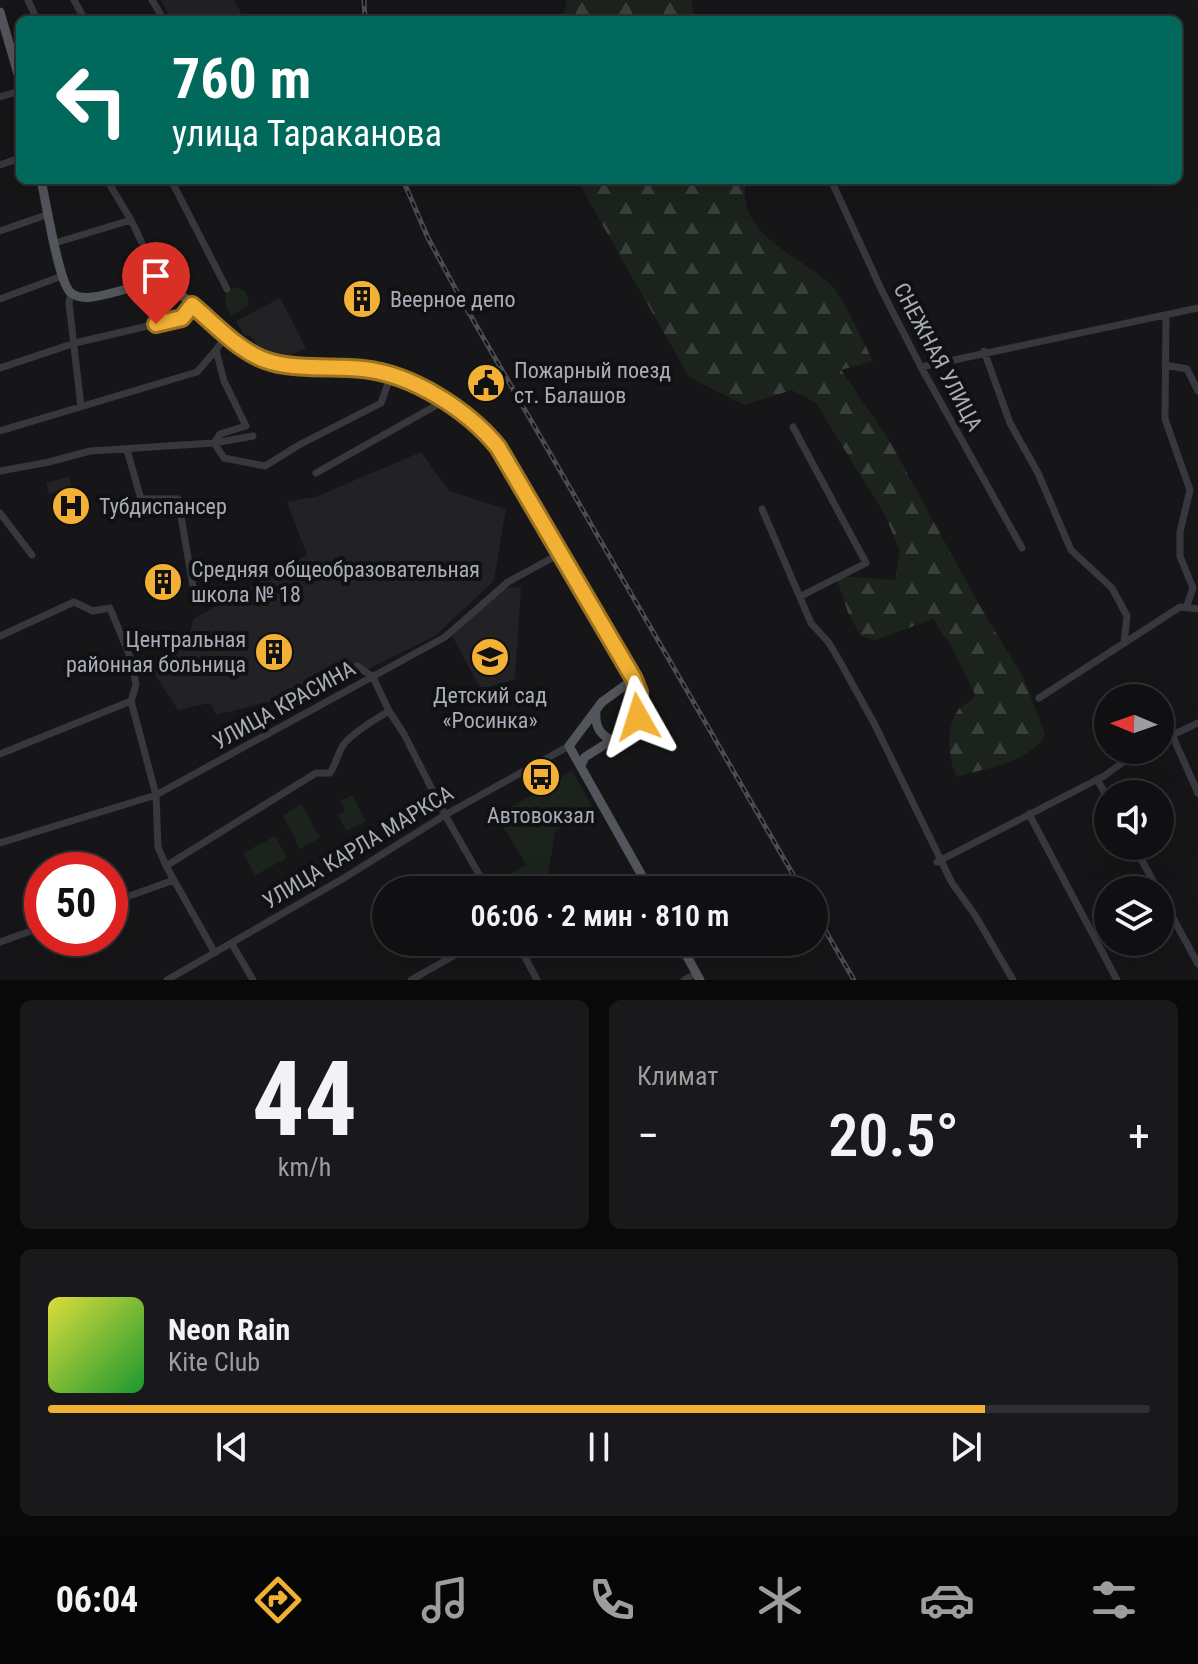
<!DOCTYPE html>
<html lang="ru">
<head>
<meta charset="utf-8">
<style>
  :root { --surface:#101012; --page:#19191b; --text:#f1f3f6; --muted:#9c9d9f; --line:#303032; --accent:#f2b134 }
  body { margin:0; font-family:"Roboto Condensed",sans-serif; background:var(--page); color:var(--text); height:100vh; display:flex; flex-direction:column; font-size:30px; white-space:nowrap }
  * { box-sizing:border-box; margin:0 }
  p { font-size:26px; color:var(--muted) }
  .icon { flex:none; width:44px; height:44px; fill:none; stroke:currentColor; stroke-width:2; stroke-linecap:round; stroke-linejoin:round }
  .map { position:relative; height:980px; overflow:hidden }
  .side { display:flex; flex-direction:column; gap:20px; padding:20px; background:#09090a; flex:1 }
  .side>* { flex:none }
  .banner { position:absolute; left:16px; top:16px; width:1166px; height:168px; border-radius:12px; box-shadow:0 8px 32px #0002,0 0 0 2px var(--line); background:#00695c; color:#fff; overflow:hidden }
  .needle { width:52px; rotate:272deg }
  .fabs { position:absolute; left:1094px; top:684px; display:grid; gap:16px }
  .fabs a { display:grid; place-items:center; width:80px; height:80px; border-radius:50%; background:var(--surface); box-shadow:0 8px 32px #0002,0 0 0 2px var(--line); font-size:40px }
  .speed { position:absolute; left:24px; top:852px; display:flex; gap:16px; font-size:40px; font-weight:700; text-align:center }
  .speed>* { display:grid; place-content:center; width:104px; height:104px; border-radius:50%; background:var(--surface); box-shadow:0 8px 32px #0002,0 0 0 2px var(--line); line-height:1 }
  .speed .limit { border:12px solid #d22; background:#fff; color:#111 }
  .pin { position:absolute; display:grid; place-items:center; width:68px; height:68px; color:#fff; margin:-82px -34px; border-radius:50% 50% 50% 0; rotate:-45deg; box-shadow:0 0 8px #0007 }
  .pin .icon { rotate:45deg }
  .me { position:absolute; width:88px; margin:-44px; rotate:354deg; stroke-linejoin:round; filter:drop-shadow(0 0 6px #0008) }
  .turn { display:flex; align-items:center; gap:28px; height:168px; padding:0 24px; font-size:36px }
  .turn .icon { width:104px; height:104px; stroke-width:2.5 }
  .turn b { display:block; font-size:56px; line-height:68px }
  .big { font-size:60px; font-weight:600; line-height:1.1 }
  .side .tile { flex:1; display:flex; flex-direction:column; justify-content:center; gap:12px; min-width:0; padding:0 28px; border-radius:12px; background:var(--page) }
  .side .dial { align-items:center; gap:0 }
  .dial b { font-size:104px; line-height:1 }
  .song { display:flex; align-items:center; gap:24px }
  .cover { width:96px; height:96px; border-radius:12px; background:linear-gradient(135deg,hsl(60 70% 55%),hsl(130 70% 35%)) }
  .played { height:8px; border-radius:4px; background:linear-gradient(90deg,var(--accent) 85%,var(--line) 85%) }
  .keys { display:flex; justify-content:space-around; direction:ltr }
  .heat { display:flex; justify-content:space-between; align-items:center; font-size:44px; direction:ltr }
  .side .tiles { flex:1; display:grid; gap:20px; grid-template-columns:1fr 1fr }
  .tile:last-child { grid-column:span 2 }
  .trip { position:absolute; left:372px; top:876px; width:456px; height:80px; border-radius:40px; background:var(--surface); box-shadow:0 8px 32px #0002,0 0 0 2px var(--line); font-weight:600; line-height:80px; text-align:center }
  .tabs { display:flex; height:128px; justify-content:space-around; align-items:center; background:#060607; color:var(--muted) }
  .tabs .icon { width:56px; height:56px }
  .tabs .on { color:var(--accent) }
  .tabs b { font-size:36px; color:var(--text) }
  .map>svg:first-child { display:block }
  .built { fill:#222225 }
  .green { fill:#1c231d }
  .forest { fill:url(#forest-firs) }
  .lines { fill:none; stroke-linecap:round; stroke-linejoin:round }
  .minor { stroke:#37383d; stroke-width:7 }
  .major { stroke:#53555c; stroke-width:9 }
  .rail-casing { stroke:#4a4c52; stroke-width:5 }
  .rail { stroke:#111113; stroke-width:2; stroke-dasharray:6; stroke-linecap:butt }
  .route-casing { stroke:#9d7322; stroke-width:20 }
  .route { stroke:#f2b134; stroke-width:14 }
  .labels { text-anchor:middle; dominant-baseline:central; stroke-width:8; stroke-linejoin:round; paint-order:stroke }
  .poi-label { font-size:22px; fill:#a8adb8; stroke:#111113; text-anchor:start }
  .street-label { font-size:22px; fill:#a8adb8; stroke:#111113 }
</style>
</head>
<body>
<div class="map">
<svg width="1198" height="980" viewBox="0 0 1198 980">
  <defs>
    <pattern id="forest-firs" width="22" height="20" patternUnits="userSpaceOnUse" patternTransform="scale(2)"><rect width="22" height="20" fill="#1c231d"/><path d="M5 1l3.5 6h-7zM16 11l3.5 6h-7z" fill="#3a403c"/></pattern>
  </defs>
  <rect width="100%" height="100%" fill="#161618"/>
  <path class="built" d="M161,0H234L245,20H172Z
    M280,298L306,348L284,358L258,347L251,336L244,335L236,321Z
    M421,452L449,491L506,509L494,581L435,636L291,707L268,702L216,715L210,703L178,710L148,664L189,637L193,619L307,555L287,502L318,496Z
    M69,477L80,518L69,521L60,491L49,494L46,483Z
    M521,587L515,679L481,689L452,636L506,588Z"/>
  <path class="green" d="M236,287L245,291L249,300L247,307L231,316L225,303L226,293Z
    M572,770L592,807L555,831L548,877L553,890H501L496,882L526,865L497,816Z
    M352,795L366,821L347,831L338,815L345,811L340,801Z
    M301,803L320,838L300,849L283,816Z
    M275,836L287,858L255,875L243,853Z"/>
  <path class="forest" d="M567,0H692L693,20H562Z
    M577,180H746C736,236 798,254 831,285C844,298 863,342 873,361L841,370L889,440L978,603L1023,677L1045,734C1031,763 984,768 956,777C949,757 944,725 960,708C965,704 972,700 976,696L954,651L933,619L875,640L861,636L848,613L836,576L895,580L900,551L885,515L816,403L792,390L744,405L689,377Z"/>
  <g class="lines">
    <path class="minor" d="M28,0L37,20
      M74,0L85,20
      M152,0L164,20
      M0,97L20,91
      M0,165L20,158
      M107,180L131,220L163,287
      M171,180L227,289
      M831,180L882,291L921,367L1022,548
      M0,231L49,214
      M55,243L131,220
      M71,292L69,303L81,407
      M0,299L62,276
      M1166,315L1165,419L1190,490L1180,532V556L1193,588L1186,608
      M984,351L1010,423L1038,473L1071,550L1112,588L1127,616L1124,643
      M1165,365L1187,369L1198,391
      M921,367L1198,308
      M0,368L75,343L182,318L192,305
      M793,427L866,563L801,596
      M0,431L197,372L216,350
      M214,443L224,458L265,466L299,445L381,403L391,375
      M214,443L220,434L246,426L224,381L216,350L227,334
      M127,450L141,499H178L195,598
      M0,471L49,462L90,451L214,443L253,436
      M316,473L444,401
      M762,509L811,623L829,643L839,660L874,723L952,883L975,915L1013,980
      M0,513L32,555
      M0,636L74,602L93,611L110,608L131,659L136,685L131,701L156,795L158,847L166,866L215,953
      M357,666L373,677L389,711L404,734L445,815L488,890
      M1039,698L1180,607L1198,609
      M1173,737L1198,793
      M1160,741L1198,723
      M0,754L131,701
      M1097,779L1108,799
      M1029,814L1117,980
      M0,843L156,795L445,637L508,582L561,553
      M1134,846L1158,890
      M937,862L1104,776L1140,750
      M166,866L316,773H330C335,765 337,757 341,749C346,736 377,718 389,711
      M1160,894L1198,964
      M110,903L174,880
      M0,942L42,927
      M517,942L537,980
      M232,944L253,980
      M167,980L344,878L445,815L569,746
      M411,980L478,942
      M684,980L697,973"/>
    <path class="major" d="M0,12L20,81
      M41,180C46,201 58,280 70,292C89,310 136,277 164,287C200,300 223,338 256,356C277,368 305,365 328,366C346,368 365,368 382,372C425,383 471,414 498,447L634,679L639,692V704L634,726L585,757L581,765
      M634,679L602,702L569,746L650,890
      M596,710C595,725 598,733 611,740
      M679,942L700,980"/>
    <g class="rail-casing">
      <path id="rail" d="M364,0L365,20
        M403,180L428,238L461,299L802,890
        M814,911L854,980"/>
    </g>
    <use href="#rail" class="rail"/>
  </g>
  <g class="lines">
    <g class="route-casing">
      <path id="route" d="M156,324L182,318L192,305C215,324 241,354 271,362C300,370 334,366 363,369C412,374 468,410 498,447L634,679L639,692L638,717"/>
    </g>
    <use href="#route" class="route"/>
  </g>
  <defs>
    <g id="building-disc" transform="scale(2)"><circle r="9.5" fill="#f2b134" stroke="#111113"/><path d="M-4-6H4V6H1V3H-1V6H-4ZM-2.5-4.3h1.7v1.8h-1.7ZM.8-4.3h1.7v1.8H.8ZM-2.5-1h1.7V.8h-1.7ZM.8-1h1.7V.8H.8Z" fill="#111"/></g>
    <g id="civic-disc" transform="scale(2)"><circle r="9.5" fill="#f2b134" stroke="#111113"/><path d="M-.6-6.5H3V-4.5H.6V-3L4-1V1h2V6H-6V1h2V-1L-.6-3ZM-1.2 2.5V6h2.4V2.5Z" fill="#111"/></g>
    <g id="hospital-disc" transform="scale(2)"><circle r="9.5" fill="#f2b134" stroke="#111113"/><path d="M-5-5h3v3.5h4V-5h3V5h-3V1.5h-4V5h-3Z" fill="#111"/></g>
    <g id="school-disc" transform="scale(2)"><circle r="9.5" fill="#f2b134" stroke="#111113"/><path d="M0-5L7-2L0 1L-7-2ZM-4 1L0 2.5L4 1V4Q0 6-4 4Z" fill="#111"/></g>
    <g id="bus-disc" transform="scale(2)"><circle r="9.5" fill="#f2b134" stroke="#111113"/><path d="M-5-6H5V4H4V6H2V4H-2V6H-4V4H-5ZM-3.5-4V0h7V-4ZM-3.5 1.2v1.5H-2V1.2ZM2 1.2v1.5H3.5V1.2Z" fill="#111"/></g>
  </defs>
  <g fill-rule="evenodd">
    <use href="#building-disc" x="362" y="299"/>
    <use href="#civic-disc" x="486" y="383"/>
    <use href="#hospital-disc" x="71" y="506"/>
    <use href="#building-disc" x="163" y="582"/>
    <use href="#building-disc" x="274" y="652"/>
    <use href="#school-disc" x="490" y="657"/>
    <use href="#bus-disc" x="541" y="777"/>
  </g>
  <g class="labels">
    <g class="poi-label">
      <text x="390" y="299">Веерное депо</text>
      <text x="514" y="370">Пожарный поезд<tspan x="514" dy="25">ст. Балашов</tspan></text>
      <text x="99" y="506">Тубдиспансер</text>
      <text x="191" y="569">Средняя общеобразовательная<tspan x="191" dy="25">школа № 18</tspan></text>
      <text x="246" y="639" text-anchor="end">Центральная<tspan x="246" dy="25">районная больница</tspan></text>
      <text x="490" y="695" text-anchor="middle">Детский сад<tspan x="490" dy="25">«Росинка»</tspan></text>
      <text x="541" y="815" text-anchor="middle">Автовокзал</text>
    </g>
    <g class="street-label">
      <text transform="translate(938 357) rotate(62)">СНЕЖНАЯ УЛИЦА</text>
      <text transform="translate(284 705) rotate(-29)">УЛИЦА КРАСИНА</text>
      <text transform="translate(358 847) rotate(-31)">УЛИЦА КАРЛА МАРКСА</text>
    </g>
  </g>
</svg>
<div class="fabs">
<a><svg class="needle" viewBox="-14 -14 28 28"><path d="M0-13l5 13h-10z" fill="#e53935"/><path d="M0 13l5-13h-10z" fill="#9c9d9f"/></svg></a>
<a><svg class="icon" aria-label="sound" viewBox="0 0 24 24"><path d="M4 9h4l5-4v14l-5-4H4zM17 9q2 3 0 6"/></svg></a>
<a><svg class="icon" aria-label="layers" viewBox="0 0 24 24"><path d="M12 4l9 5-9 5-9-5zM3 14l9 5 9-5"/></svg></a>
</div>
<div class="speed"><div class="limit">50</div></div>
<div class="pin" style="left:156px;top:324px;background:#d93025"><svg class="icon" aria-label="arrive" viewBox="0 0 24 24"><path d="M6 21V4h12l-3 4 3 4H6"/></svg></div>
<svg class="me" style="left:638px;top:717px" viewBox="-20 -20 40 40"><path d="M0-17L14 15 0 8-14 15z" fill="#f2b134" stroke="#fff" stroke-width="4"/></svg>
<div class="trip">06:06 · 2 мин · 810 m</div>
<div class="banner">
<div class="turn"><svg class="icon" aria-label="left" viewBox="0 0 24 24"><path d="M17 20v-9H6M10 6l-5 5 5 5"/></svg><div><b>760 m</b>улица Тараканова</div></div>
</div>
</div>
<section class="side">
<div class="tiles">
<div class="tile dial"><b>44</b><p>km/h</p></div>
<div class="tile"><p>Климат</p>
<div class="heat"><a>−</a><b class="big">20.5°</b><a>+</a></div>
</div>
<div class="tile">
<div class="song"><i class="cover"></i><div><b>Neon Rain</b><p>Kite Club</p></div></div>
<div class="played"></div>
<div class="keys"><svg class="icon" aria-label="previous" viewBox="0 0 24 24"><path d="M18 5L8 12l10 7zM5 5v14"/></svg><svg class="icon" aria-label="pause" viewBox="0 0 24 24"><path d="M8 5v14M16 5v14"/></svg><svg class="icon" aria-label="next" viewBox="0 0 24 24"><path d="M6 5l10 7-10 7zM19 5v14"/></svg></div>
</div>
</div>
</section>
<nav class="tabs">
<b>06:04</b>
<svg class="icon on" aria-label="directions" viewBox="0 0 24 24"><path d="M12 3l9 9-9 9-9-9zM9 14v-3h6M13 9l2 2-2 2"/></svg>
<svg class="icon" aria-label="music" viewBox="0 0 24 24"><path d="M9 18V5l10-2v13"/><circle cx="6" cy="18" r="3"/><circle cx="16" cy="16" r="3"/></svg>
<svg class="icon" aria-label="phone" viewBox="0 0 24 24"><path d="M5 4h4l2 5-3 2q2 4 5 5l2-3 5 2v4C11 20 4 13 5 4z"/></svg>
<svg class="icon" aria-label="climate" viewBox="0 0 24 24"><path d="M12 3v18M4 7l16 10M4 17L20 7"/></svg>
<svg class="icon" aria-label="car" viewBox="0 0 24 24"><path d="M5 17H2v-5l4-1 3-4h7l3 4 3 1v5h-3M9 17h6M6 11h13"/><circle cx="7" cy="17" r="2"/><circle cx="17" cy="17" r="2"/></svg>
<svg class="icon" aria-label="filters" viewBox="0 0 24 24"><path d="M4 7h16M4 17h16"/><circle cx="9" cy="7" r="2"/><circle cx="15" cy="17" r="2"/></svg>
</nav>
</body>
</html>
